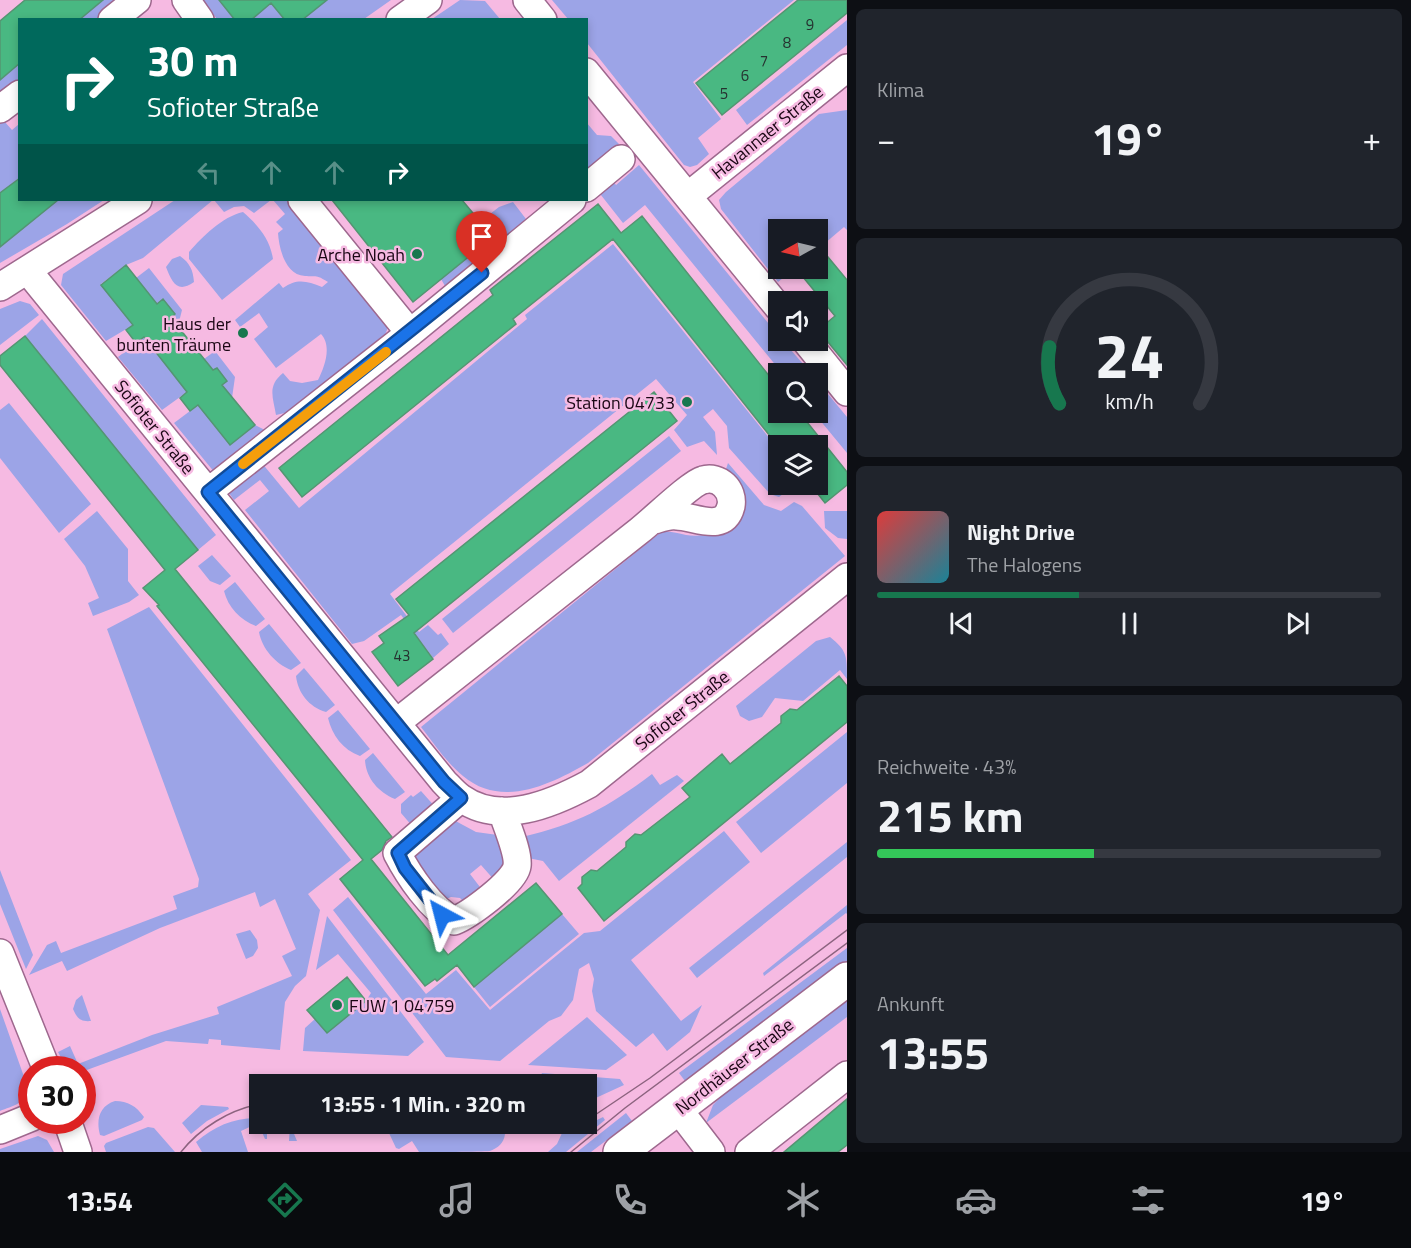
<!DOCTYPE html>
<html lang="de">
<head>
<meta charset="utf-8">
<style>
  :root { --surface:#171b24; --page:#20242c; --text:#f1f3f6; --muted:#9ea1a6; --line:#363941; --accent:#17774e }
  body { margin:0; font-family:"Titillium Web",sans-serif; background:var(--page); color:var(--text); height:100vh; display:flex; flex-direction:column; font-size:22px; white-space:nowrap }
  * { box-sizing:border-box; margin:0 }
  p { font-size:20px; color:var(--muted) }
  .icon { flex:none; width:33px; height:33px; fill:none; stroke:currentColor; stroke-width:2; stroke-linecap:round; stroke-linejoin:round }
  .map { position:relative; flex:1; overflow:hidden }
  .panel { display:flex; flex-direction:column; gap:9px; padding:9px; background:#0d0f14; width:564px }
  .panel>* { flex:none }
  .top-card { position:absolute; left:18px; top:18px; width:570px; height:183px; border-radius:0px; box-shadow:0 3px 9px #0003; background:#00695c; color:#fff; overflow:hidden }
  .needle { width:39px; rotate:262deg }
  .buttons { position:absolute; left:768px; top:219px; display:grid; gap:12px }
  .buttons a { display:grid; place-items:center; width:60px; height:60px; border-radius:0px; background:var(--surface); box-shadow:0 3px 9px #0003; font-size:30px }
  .speed { position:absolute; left:18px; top:1056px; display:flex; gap:12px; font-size:30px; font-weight:700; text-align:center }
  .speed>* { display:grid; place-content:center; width:78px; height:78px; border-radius:50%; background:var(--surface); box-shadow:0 3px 9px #0003; line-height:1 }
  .speed .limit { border:9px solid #d22; background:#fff; color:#111 }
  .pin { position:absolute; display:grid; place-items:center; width:51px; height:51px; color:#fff; margin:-62px -26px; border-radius:50% 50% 50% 0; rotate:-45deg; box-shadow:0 0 6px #0007 }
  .pin .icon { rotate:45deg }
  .me { position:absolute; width:66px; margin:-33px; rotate:322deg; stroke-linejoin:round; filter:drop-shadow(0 0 4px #0008) }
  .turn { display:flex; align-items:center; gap:21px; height:126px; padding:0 30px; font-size:27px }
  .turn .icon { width:78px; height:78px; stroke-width:2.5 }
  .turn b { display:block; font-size:42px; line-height:51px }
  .lanes { display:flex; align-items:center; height:57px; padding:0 30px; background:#0003; justify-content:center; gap:30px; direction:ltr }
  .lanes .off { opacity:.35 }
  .big { font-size:45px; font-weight:700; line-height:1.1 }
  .panel .card { flex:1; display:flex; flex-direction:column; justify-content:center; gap:9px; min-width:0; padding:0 21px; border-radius:9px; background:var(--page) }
  .panel .dial { align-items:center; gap:0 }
  .dial svg { height:156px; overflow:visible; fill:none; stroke:var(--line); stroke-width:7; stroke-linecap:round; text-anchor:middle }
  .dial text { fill:var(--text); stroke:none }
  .song { display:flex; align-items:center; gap:18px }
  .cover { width:72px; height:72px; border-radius:9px; background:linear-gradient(135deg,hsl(0 70% 55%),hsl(190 70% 35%)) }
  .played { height:6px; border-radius:3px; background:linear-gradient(90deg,var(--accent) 40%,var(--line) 40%) }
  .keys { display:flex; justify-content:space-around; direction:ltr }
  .heat { display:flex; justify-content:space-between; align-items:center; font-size:33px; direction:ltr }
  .charge { height:9px; border-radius:4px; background:linear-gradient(90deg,#34c759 43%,var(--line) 0) }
  .trip { position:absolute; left:249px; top:1074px; width:348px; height:60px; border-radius:0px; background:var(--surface); box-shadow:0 3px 9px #0003; font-weight:700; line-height:60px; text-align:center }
  .menu { display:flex; height:96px; justify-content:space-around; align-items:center; background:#090b0e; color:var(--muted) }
  .menu .icon { width:42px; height:42px }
  .menu .active { color:var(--accent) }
  .menu b { font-size:27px; color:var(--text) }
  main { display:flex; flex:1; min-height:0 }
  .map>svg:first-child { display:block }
  .green { fill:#9ca4e7 }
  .building { fill:#49b882; stroke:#549572; stroke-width:1.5 }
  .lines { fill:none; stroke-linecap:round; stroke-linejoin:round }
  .minor-casing { stroke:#9e688e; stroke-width:30 }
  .major-casing { stroke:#9e688e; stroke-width:36 }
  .minor { stroke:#fff; stroke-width:27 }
  .major { stroke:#fff; stroke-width:33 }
  .tram { stroke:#8c637f; stroke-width:1.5 }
  .route-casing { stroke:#114b97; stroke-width:15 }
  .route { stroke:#1a73e8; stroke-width:10 }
  .slow { stroke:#f59e0b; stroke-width:10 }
  .poi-dot { fill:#17774e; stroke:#f6bae2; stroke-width:2 }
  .labels { text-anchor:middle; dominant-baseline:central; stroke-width:5; stroke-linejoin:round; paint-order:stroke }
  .number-label { font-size:15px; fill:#263230 }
  .street-label { font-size:18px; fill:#1a0614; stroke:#f6bae2 }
  .poi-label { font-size:18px; fill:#1a0614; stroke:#f6bae2; text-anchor:end }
</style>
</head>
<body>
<main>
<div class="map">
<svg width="847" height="1152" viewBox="0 0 847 1152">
  <rect width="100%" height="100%" fill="#f6bae2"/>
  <path class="green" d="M103,0H120L96,19L79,20Z
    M202,0H219L235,19H217Z
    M327,0H391L364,19L302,20Z
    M460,0L485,1L500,19H432Z
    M552,0H794L693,82L721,119L698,138L709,154L697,165L690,167L684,165L587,43L586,20L568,19Z
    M271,3L285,20H251Z
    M847,20V45L747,125L736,110Z
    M19,63V81L0,97V80Z
    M847,110V230L844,227L818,249V230H778V268L794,269L778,282L721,209L719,200L726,192L819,114Z
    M4,121L12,130L19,124V178L0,193V124Z
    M586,122L597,135L611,136L619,144L587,169Z
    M639,165L778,335V340L783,341L811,373H782L645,205L623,223L597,190L611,179L616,185Z
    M58,200H104L67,224L0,263V246Z
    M175,200H213L143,258L126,265L101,284L133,325L106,341L61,285L63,274Z
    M214,200H271L254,213L244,206L234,207L224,212Z
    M273,200H289L387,321V330L384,337L289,412L276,415C273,397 267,386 283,373L290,381L302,383L318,380C325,366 332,346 321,334L276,368L254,339L268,327L259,313L240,327L235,320L279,283L283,288C297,278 307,281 322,287L328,282C315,274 318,277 305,276C285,275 279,248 278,233L283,229L276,222L285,214Z
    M513,202L526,219L445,286L441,279L493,238L481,221L499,207Z
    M243,212C258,225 270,239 273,259L222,300L189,259V252C203,236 222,217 243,212Z
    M613,244L778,449V484L795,485L779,497L770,494L729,448L727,426L713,409L703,417L715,432L717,455L704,441L687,447L674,430L687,415L656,379L390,594L419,632L428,625L438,635L441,633L449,644L433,658L401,615L364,641L352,644L245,510L269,491L260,480L234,500L226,489L261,462L299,508L527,319L525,315Z
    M180,256C190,263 193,270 194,282C177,294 172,282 166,267L172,259Z
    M149,268L182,310L178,326L171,318L175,314L157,304L136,278Z
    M20,301L30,304L39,315L0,345V309Z
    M42,319L216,535L198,550L25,336Z
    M144,337L187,392L162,410L118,357Z
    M215,351L235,377L232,398L222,385L227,381L217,368L213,370L204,359Z
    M818,382L847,417V453L814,413L818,412Z
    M9,403L91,504L59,533L0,458V410Z
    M198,405L230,445L255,425L269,432L215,473L174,423Z
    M669,436L681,451L453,633L442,619Z
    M728,463L764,505L781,511L794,502L802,506L845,556L588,763C551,784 502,809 463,776C447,763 434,744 421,727L661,532C671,531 677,533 686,535C700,537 714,534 727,530L725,472Z
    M97,511L128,549V581L139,595L129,602L93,616L88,603L99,598L85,566L64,539Z
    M824,511H847V539L838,538L825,528Z
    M212,555L231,576L220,585L210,581L198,566Z
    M235,582L265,619L256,626C240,620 228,607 224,591Z
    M149,607L351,860L308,894L320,910L306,976L295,986L285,1002L280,1050L221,1045V1040L209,1039L208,1044L166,1041L84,1071C71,1065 66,1068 58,1052L70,1046L78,1064L152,1035L219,1014L217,1007L292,976L282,956L296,949L275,899L260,907L255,892L160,928L67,971L62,961L29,975L47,945L56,941L61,953L177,909L173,896L198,887L199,879L107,629Z
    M269,624L301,663L291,670C276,664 262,649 259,632Z
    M830,637C847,651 847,655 847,679L840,670L803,701L775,698L762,717L749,721L740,716L736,706L816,641Z
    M304,668L335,705L326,712C309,707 298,693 296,676Z
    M338,710L370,749L360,756C343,750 332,735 328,718Z
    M847,732V783L761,853L736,822Z
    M373,753L405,792L395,799C378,792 366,778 365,760Z
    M652,774L660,785L677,775L684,781L559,881L543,861L528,858L522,837C577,824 607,808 652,774Z
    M421,791L437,809L413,827L401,813V804L411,795L413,797Z
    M450,818L476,832L505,836L511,863L496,882L481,865L470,874L483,891L466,904L460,898L451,897L444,900L413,860L414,848Z
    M724,831L750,862L631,960L681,1021L702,1005L690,1032L667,1051L653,1033L636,1047L596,1011L592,991L594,979L589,963L579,969L573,1000L561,1016L549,1021L500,1061L446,1057L333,910L348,897L426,994L456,970L490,1010L584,933L600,931Z
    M847,842V857L697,978L689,968Z
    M0,870L33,955L26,969L0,904Z
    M847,905V914L846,913L764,976L763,973Z
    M562,914L579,934L490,1007L474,987Z
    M327,916L424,1042L408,1056L303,1051L305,1028L315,1019L327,1033L366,1001L371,993L338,954L316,970Z
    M250,930L257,940L258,948L253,956L246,959L236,934Z
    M847,948V964L685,1081L679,1073Z
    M847,990V1017L706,1123L713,1105L731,1086Z
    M82,995L91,1021C80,1022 77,1018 73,1009L76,1000Z
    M0,1009L28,1088C28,1103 12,1106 0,1111Z
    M587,1017L627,1055L606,1070L528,1065Z
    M542,1073L620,1079L624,1085L587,1102L586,1084H555L541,1075Z
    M115,1101C128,1101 136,1106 144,1117L142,1120L104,1136L100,1135C96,1120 99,1106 115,1101Z
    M201,1105L228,1107L229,1109L207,1121L191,1134L182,1123Z
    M626,1113L632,1121L591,1152H577Z
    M603,1117L605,1120L566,1152H548L557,1144L562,1133L585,1126Z
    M258,1118H259L260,1124H267V1139H265L258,1123L241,1131L248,1152H202L196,1142C215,1126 233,1118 258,1118Z
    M290,1124H346L505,1134C504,1143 498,1148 490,1151C481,1152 432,1152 419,1152L412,1141L399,1149L396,1148L389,1133L297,1126L292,1129L297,1141H289Z
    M148,1127L154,1128L175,1152H106L104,1146L106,1143Z
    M38,1136L47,1140L54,1152H0V1149Z"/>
  <path class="building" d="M25,0H103L79,20H20V63L0,80V21Z
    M219,0H327L302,20H285L271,3L251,20H235Z
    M798,0H847V13L722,115L696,83Z
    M20,178V200H58L0,247V193Z
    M332,200H462L493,237L413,302Z
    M598,204L621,233L642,216L778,387V412H799L847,472V485L825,503L810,484H818V446H778L613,239L513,319L516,324L302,497L279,468L493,295L490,290Z
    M828,257L847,280V365L818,330L835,316L803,277L813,268H818V265Z
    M126,265L157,304L163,299L175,314L171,318L213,370L217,368L227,381L222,385L255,425L230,445L198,405L190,411L180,398L187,392L144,337L136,343L126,330L133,325L101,285Z
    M25,336L198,550L175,569L392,837L386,841L382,850L371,859L448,955L536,883L562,914L474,987L457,965L437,981L435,979L425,986L340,879L363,860L157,606L159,605L143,588L165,570L0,365V356Z
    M654,392L677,421L414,633L433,659L398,686L372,652L384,643L379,636L409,615L396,599Z
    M839,676L847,686V722L604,921L578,888L582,884V877L591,870L597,871L626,847V842L635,834L641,835L690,797L682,788L722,754L730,764L781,723V716L790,709L797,710Z
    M347,977L366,1001L327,1033L307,1010Z
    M847,1099V1145L838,1152H784Z"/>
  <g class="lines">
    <g class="minor-casing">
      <path id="minor" d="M186,0L200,20
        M527,0L543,20
        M112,20L137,0
        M400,20L428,0
        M586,72L778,307
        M0,109L20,94
        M586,188L621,159
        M688,196L847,68
        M302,200L410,333
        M28,271L444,782C449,787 455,794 461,798C500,826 552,804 589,784L847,577
        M0,287L138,200
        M805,340L847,392
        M208,492L410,333L572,200
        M396,723C477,659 558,595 639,531C652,521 691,483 703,480C719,475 734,490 731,506C724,534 694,516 676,516C669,515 661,518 654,520
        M461,798L397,853C409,876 431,909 454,921C469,915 515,882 517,866C519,853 506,824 502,811
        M0,953L47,1070
        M678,1109L711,1152
        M67,1120L78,1152
        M0,1130L32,1117
        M749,1152L847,1075"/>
    </g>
    <g class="major-casing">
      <path id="major" d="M620,1152L847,979"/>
    </g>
    <use href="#minor" class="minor"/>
    <use href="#major" class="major"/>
    <path class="tram" d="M586,1121L650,1078L847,930
      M404,1124L532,1133L562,1130L582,1124
      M181,1152C200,1128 229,1110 260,1104
      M571,1152L625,1108L847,943"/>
  </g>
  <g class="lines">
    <g class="route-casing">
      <path id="route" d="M442,915L405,868L398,853L461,798L444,782L208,492L482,273"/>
    </g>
    <use href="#route" class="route"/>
    <path class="slow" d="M243,464L386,352"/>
  </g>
  <g class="poi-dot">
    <circle cx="417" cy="254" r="6"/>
    <circle cx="243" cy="333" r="6"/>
    <circle cx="687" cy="402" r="6"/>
    <circle cx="337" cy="1005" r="6"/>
  </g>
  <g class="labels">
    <g class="number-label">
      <text x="810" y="24">9</text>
      <text x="787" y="42">8</text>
      <text x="764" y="60">7</text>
      <text x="745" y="75">6</text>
      <text x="724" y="93">5</text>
      <text x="402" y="655">43</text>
    </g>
    <g class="street-label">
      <text transform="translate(767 132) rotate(-39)">Havannaer Straße</text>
      <text transform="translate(155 427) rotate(51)">Sofioter Straße</text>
      <text transform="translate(682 710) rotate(-39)">Sofioter Straße</text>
      <text transform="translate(734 1066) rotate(-38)">Nordhäuser Straße</text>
    </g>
    <g class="poi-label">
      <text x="405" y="254">Arche Noah</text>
      <text x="231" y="323">Haus der<tspan x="231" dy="21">bunten Träume</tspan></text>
      <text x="675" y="402">Station 04733</text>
      <text x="349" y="1005" text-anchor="start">FUW 1 04759</text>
    </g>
  </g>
</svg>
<div class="buttons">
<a><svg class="needle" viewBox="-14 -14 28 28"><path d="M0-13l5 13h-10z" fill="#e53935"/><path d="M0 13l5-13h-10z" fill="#9ea1a6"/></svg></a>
<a><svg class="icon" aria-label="sound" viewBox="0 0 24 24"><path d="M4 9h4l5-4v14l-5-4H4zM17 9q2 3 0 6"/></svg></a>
<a><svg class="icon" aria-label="search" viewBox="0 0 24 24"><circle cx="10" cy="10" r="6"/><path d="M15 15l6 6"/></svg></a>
<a><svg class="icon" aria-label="layers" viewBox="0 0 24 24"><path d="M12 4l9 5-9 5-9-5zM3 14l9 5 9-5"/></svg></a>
</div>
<div class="speed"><div class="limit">30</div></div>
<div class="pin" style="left:482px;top:273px;background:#d93025"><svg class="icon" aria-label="arrive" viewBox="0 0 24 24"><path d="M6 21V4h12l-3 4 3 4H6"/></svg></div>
<svg class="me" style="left:442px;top:915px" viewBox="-20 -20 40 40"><path d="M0-17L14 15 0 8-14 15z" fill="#1a73e8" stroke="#fff" stroke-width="4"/></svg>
<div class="trip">13:55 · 1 Min. · 320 m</div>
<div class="top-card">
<div class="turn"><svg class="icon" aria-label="right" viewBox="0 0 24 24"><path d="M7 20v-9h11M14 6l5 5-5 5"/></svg><div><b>30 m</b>Sofioter Straße</div></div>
<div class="lanes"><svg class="icon off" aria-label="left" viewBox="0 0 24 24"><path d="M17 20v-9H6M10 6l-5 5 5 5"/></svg><svg class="icon off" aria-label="ahead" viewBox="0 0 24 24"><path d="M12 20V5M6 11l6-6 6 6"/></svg><svg class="icon off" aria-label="ahead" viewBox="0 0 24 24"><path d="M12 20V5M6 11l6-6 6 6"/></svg><svg class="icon" aria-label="right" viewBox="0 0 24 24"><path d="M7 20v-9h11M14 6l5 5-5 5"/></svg></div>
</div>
</div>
<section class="panel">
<div class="card"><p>Klima</p>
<div class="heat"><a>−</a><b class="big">19°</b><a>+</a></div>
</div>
<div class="card dial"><svg viewBox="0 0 100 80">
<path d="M14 69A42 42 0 1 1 86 69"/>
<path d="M14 69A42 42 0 0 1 9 40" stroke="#17774e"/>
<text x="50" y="56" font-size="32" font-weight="700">24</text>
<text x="50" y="72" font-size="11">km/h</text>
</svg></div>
<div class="card">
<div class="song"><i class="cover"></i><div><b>Night Drive</b><p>The Halogens</p></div></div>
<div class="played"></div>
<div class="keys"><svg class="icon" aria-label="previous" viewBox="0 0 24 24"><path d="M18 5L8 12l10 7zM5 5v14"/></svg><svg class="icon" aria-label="pause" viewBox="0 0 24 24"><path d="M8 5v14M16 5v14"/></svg><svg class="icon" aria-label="next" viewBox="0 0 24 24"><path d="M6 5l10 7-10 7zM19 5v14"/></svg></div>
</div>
<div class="card"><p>Reichweite · 43%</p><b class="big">215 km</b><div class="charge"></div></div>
<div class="card"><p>Ankunft</p><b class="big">13:55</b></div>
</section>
</main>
<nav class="menu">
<b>13:54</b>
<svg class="icon active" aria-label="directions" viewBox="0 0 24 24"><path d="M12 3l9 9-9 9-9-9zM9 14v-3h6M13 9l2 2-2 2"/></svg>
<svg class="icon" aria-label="music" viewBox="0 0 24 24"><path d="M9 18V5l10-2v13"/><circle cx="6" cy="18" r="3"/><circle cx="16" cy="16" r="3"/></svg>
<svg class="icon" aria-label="phone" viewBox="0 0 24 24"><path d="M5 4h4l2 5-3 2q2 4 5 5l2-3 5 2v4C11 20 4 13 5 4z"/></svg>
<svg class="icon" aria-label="climate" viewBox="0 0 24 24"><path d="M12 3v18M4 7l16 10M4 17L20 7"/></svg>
<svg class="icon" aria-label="car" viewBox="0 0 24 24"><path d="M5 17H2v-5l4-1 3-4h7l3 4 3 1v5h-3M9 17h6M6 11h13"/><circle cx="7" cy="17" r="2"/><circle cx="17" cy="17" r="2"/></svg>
<svg class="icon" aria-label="filters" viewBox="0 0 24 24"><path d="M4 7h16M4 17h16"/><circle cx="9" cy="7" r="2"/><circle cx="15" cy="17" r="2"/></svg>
<b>19°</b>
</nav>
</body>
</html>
